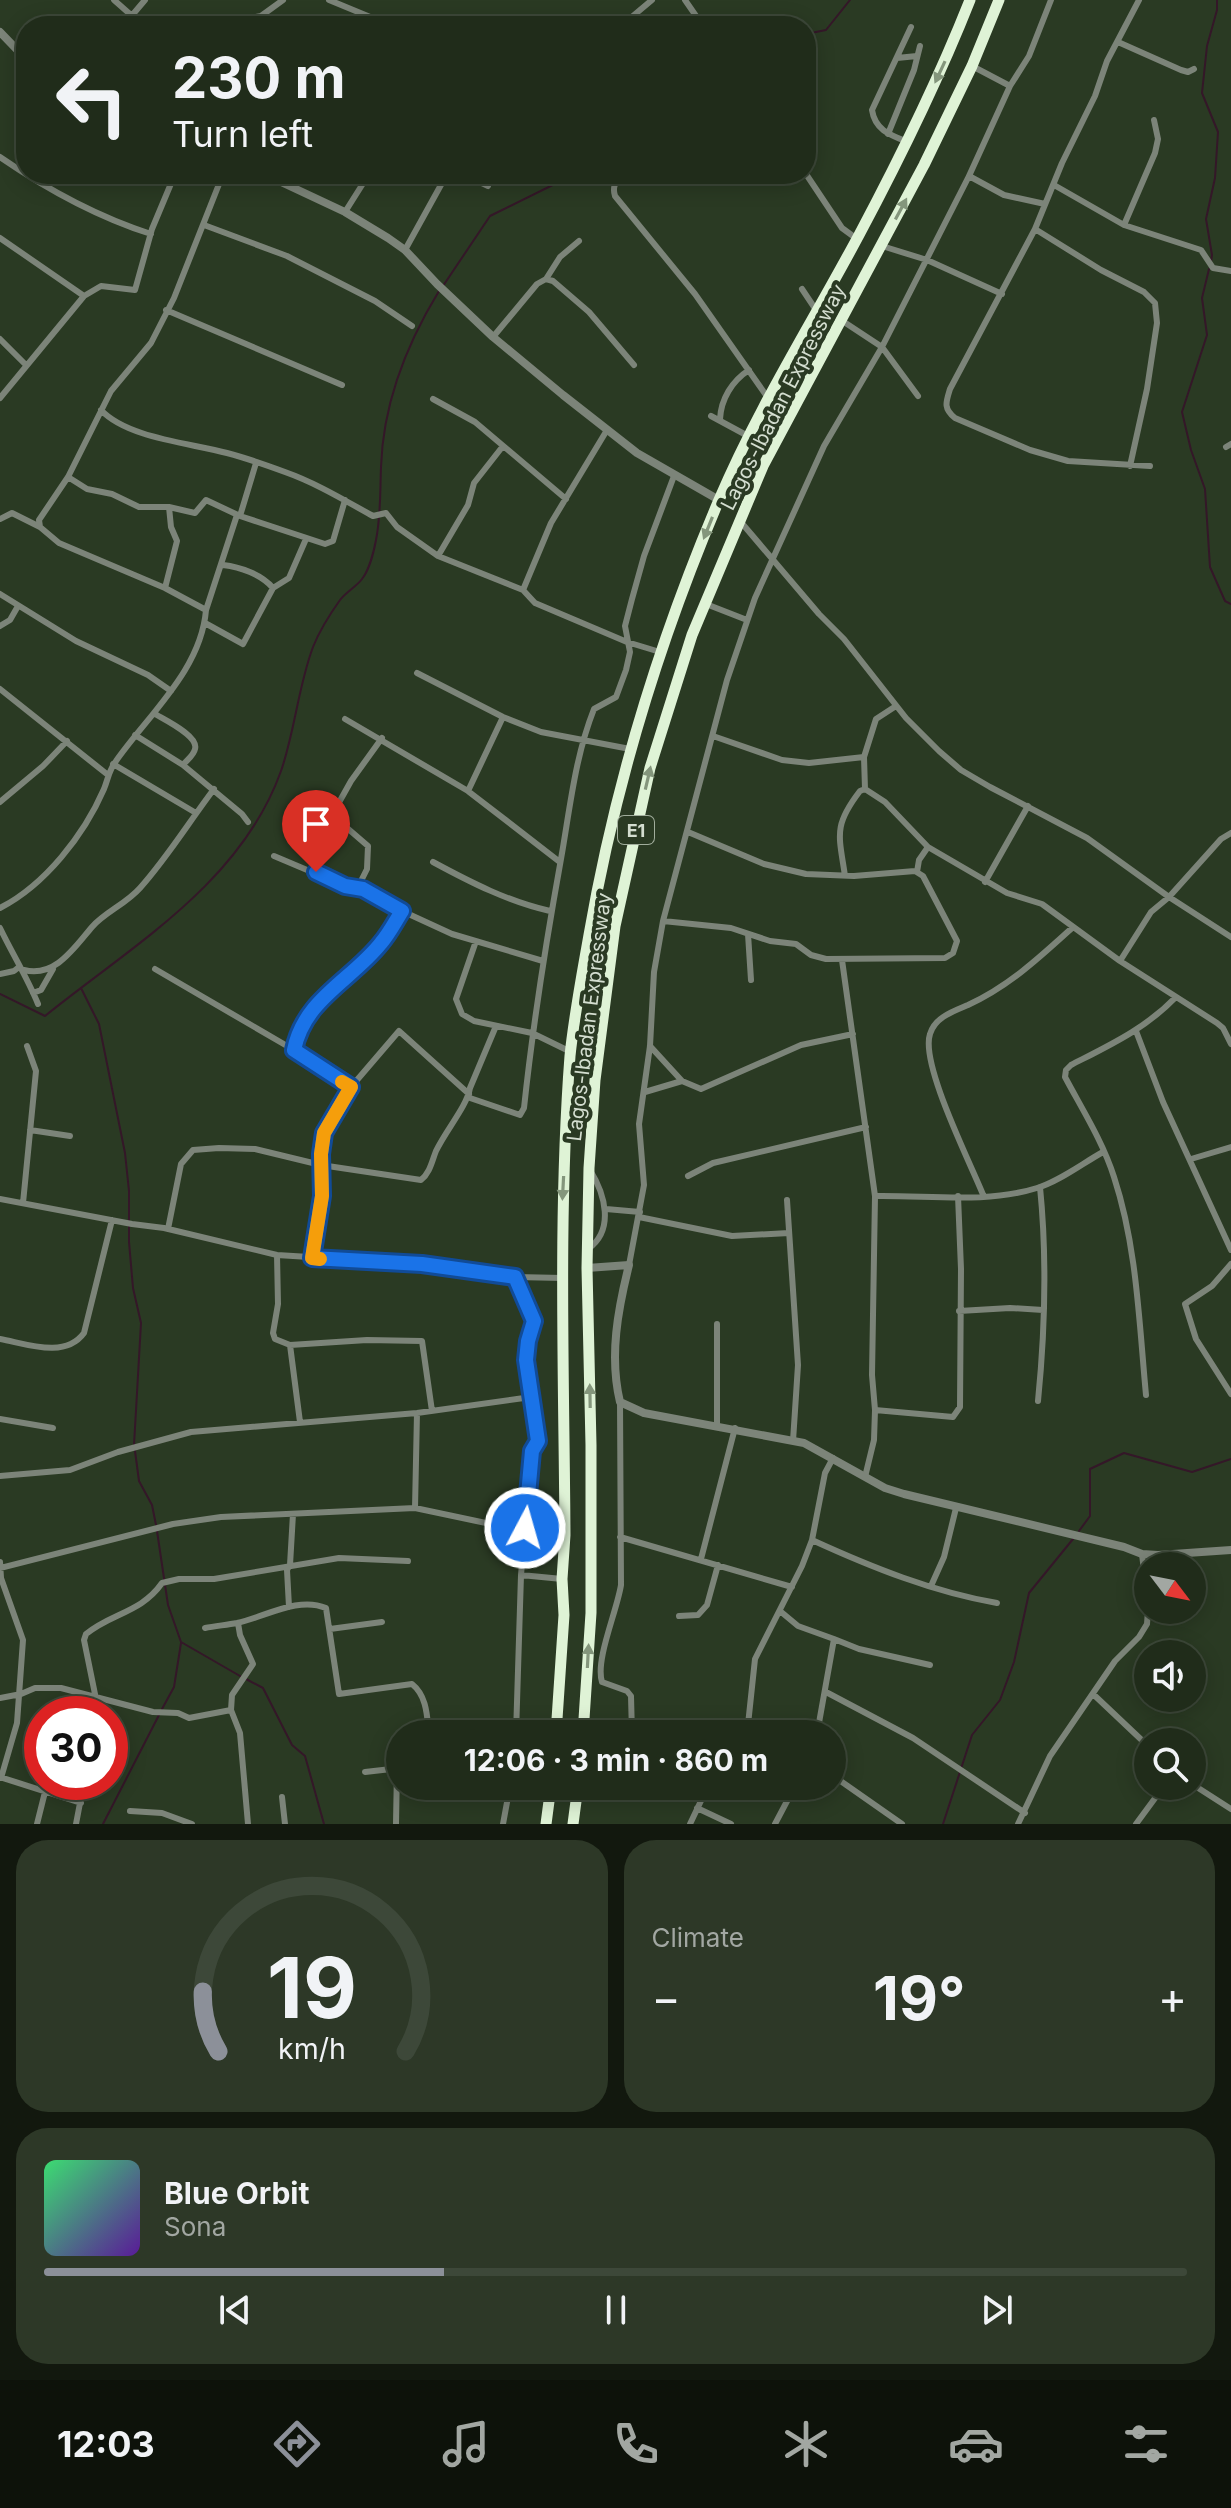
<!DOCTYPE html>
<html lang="en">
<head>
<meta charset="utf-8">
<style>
  :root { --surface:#202c1a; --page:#2d3827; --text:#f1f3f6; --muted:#a2a7a2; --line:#3d4839; --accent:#8c9099 }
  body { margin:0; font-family:Inter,sans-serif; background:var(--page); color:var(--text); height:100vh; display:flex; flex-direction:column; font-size:30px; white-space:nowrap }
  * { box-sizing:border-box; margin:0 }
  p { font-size:26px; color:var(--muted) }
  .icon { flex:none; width:44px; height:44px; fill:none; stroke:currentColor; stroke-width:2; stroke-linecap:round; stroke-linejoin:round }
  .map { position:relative; height:1824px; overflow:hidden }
  .side { display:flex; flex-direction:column; gap:16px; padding:16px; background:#12180e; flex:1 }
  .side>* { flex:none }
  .guide { position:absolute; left:16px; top:16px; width:800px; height:168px; border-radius:32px; box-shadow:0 4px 20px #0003,0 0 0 2px var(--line); background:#202c1a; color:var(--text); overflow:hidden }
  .needle { width:52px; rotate:122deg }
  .tools { position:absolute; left:1134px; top:1552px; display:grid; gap:16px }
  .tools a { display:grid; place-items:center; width:72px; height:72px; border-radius:50%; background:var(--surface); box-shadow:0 4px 20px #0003,0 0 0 2px var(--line); font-size:40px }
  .speed { position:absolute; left:24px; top:1696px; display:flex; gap:16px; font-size:40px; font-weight:700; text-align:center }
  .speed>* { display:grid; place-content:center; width:104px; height:104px; border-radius:50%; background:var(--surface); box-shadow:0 4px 20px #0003,0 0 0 2px var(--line); line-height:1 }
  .speed .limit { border:12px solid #d22; background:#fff; color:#111 }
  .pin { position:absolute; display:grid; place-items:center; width:68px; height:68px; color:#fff; margin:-82px -34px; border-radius:50% 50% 50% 0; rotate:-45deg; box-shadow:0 0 8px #0007 }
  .pin .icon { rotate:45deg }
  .me { position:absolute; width:88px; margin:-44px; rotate:6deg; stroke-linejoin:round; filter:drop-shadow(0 0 6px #0008) }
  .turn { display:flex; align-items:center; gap:28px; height:168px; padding:0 24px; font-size:36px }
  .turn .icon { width:104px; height:104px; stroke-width:2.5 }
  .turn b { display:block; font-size:56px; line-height:68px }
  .big { font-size:60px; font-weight:700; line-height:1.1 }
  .side .widget { flex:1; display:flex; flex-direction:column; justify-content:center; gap:12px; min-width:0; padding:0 28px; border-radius:32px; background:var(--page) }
  .side .dial { align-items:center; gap:0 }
  .dial svg { height:208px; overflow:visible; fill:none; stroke:var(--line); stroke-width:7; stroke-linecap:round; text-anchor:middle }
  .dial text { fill:var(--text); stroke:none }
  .song { display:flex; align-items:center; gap:24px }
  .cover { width:96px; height:96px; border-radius:12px; background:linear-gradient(135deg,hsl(140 70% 55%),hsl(270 70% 35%)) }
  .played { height:8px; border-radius:4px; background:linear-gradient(90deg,var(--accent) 35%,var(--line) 35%) }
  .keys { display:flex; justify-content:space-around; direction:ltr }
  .heat { display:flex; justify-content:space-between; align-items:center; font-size:44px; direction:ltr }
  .side .tiles { flex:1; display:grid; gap:16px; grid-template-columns:1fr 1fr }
  .widget:last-child { grid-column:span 2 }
  .trip { position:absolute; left:386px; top:1720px; width:460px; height:80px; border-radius:40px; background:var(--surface); box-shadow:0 4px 20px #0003,0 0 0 2px var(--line); font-weight:700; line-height:80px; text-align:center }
  .menu { display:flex; height:128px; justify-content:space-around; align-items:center; background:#0d120a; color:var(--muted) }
  .menu .icon { width:56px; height:56px }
  .menu .selected { color:var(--accent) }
  .menu b { font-size:36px; color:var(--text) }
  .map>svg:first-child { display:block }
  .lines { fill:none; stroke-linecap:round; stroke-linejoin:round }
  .stream { stroke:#341728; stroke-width:2 }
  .minor { stroke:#7c8479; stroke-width:6 }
  .tertiary { stroke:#7c8479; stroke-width:8 }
  .motorway { stroke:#dff3d6; stroke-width:11 }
  .oneway { fill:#84967c }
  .route-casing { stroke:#114b97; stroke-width:20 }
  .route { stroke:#1a73e8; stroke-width:14 }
  .slow { stroke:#f59e0b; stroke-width:14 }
  .labels { text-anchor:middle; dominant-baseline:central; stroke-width:8; stroke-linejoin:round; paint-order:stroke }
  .shield { fill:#2a3a23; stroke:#a1ad9c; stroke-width:2 }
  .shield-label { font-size:18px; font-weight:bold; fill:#d4ded0 }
  .street-label { font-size:20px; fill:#d4ded0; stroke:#2a3a23 }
</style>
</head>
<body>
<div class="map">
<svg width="1231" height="1824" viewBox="0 0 1231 1824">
  <rect width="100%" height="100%" fill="#2a3a23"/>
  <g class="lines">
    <path class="stream" d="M806,34L826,30L850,0
      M1211,262L1212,255L1206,219L1215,178L1218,132L1202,93L1207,46L1217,10V0
      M1209,269L1202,298L1207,335L1182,412L1191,450L1205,489L1210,567L1225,601L1231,604
      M443,286L490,216L575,174
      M81,988L99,1024L125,1153L129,1191V1242L133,1288L141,1323L134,1445
      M0,994L45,1016C133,945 241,883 281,771C295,731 298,687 313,647C319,632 330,614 340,600C346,592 356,587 362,579C369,570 374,551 376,540C381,515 380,492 381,467C383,404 406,345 439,291
      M135,1451L139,1481L152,1505L156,1525
      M157,1531L168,1605L181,1642L240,1676
      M1079,1531L1090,1516V1469L1124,1453L1192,1472L1231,1459
      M246,1679L263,1688L292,1745L305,1756L324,1824
      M162,1709L174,1687L181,1643
      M103,1824L159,1715
      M943,1824L972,1735L1000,1700L1014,1662L1029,1593L1073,1539"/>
    <path class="minor" d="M114,0L131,15
      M329,0L392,26
      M685,0L703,26
      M1139,0L1107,61L1095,96L1062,163L1035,229L950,389C946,402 943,408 955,418L1030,450L1068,461L1150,466
      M123,26L145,0
      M234,26L239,20L261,16L283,0
      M621,26L652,0
      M1118,42L1181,70L1188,72L1194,69
      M897,58L917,56
      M972,66L1010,86
      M806,76L810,72
      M888,134L914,70L920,46
      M908,142C890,135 875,130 872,110L911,27
      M0,157C45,188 98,217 151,234
      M424,174L440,184
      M463,174L488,186
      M621,174C616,181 612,187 615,196L695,294L768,398
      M806,174L842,228L857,239
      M969,176L1004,195L1045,204
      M1054,185L1124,225L1201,250L1213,268L1231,271
      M345,212L369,174
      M204,225L287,256L375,301L412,326
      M1124,225L1155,153L1158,139L1154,120
      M1035,229L1101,270L1144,292L1155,303L1157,323L1147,389L1130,466
      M0,238L84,296
      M882,246L927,260L1002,294
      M405,250L447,174
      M546,279L553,281L589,312L634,365
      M802,289L816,310
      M166,310L342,385
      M841,320L882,347L918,396
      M493,337L537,284L546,279L560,257L579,241
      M0,339L26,365
      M0,398L84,296L101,286L135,290L152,229L175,174
      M433,399L475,422L566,499
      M101,410C127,438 190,443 227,453C246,458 266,465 285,472C316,483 344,500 373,516L386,513L397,527L438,556L523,590L535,603L627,642L660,652
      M711,416L748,436
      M720,419C721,399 732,381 749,370
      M1226,447L1231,444
      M68,477L87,489L112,494L139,507H169L195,513L206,500L240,516L325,544L333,541L345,500
      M240,516L256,463
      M0,519L12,513L40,527L59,543L165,588L206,610
      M740,521L819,614L844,639L906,718L939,751L961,770L990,787L1087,838L1169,897L1231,937
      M40,527L39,520L68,477L111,391L151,343L174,298L223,174
      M438,556L468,505L474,483L503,446
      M223,565C240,567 261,574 273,588
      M165,588L177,541L171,527L169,507
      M523,590L551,523L607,430
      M0,594L76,641L148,675L171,691
      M706,604L747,620
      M205,623L243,644L273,588L289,578L306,539
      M0,626L10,620L18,606
      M417,673L503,717L541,732L630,749
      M0,689L108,775
      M155,714C165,720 199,736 195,749C194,755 187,760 183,765
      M345,719L468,791L560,862
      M135,735L183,765L242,814L248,822
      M713,736L782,760L809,763L864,757
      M113,764L196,813
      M865,789L885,802L928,847L1007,893L1042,904L1120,961L1217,1023L1223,1028L1231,1044
      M468,791L503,717
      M0,802L43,766L67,741
      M274,856L345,886L363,889L402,911L452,934L543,961
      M433,862C470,882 509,902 550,911
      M917,872L919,860L928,847
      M845,876C839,835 833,826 860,791L865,789L864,757L876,719L896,706
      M985,882L1028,806
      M358,887L367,869L368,846L332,815L351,781L382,738
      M0,908C45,885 84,835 104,789C108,779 109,770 116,761C149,714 201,670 206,610L237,515
      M663,921L731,928L770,941L796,944L811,955L826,959L945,958L953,953L957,941L923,876L915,871L854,876L806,874L764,864L688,832
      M0,928C13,955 27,977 38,1004
      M748,934L751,980
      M476,941L456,999L462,1014L474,1021L532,1033L571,1052
      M842,960L875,1196L872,1375L875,1410L874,1440L865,1477
      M1120,961L1151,912L1169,897L1221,839L1231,833
      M155,969L294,1050L351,1087
      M24,970C55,978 74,948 92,927C105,912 126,904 140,888C167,858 189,822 214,789
      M0,974L14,971L19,967
      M33,993L41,990L53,969
      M1136,1031L1163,1102L1231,1250
      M650,1046L682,1081L701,1089L801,1045L853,1034
      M294,1050C304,999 352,980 381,943C389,934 396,922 402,911
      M645,1092L682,1081
      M470,1098L520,1115L524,1108C533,1024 546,942 561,859C570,808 575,757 594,709L616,697L626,670L630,652L625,626L632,599L644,556L674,476
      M30,1130L70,1136
      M1191,1159L1231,1147
      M688,1176L713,1163L866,1127
      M875,1196C928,1195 986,1204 1037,1188C1060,1181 1083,1163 1103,1152
      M984,1197C971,1164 920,1064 930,1034C935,1017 954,1011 968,1005C1009,986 1039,958 1072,928
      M0,1199L132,1224L164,1228L277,1255L422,1264L515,1277L563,1278
      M787,1200L798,1365L793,1441
      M23,1203L36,1071L27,1046
      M606,1209L640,1212
      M639,1217L732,1236L789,1233
      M168,1229L181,1164L193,1150L219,1148L255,1149L321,1165L421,1180C430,1173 432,1161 436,1151C446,1130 467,1106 470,1088L496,1026
      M588,1249C615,1230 605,1194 590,1170
      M277,1255L278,1304L273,1333L275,1339L290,1345L367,1340L422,1341L432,1411
      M312,1258L322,1196L321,1154L324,1133L351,1087L399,1031L469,1094
      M1231,1264L1212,1286L1185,1304L1196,1339L1231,1394
      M629,1265L644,1185L639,1124L650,1046L654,972L663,921L727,680L755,598L824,446L882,347L969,176L1010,86L1029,56L1051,0
      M515,1277L534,1321L528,1341L526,1360L538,1441L532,1451L521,1575L516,1734
      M959,1311L1010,1308L1043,1310
      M717,1324V1426
      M0,1339C27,1344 65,1359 84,1333L112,1220
      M290,1345L300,1422
      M1146,1395C1139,1322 1137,1247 1114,1177C1103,1142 1082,1109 1065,1077L1066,1070L1071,1065C1110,1045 1145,1029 1176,997
      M1038,1401C1045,1331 1047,1257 1040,1187
      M620,1402L621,1585C617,1611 595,1660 602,1682L627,1691L631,1696L632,1734
      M875,1410L953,1417L960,1407L961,1269L958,1196
      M0,1419L53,1428
      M0,1476L70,1470L118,1452L191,1432L417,1413L531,1397
      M415,1508L417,1413
      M620,1537L792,1587
      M812,1540C871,1567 933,1592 997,1603
      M1142,1554L1148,1606
      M701,1559L735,1428
      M0,1562L1,1578L23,1640L17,1723L1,1778
      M0,1568L173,1524L221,1517L415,1508L514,1529L525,1528L565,1535
      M521,1575L562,1579
      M931,1586L944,1557L956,1508
      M289,1607L287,1570L290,1565L293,1514
      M780,1611L798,1626L834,1639L817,1734
      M679,1616L698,1615L707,1605L718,1565
      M238,1623L240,1635L253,1664L232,1695L231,1710L240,1733L248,1824
      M205,1628C215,1626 226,1625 237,1623C265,1617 298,1596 326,1608L339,1694L412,1684C427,1696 427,1716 429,1734
      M330,1629L382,1622
      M834,1639L859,1649L930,1665
      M826,1692L913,1738L1025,1813
      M1093,1694L1148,1746
      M0,1698L21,1694L35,1688H61L153,1712L178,1713L189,1718L231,1710
      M96,1699L84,1640L86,1634C111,1613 141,1613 162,1583L179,1579H214L339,1558L408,1561
      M97,1714L98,1699
      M747,1734L755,1659L802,1566L812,1540L825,1473L833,1458
      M365,1772L400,1768
      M832,1775L902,1824
      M0,1777L81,1803
      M1192,1784L1231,1809
      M282,1797L285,1824
      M697,1808L731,1824
      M130,1811L162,1813L192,1824
      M37,1824L45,1792
      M76,1824L84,1782
      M396,1824L397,1768
      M503,1824L510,1786
      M690,1824L708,1786
      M775,1824L795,1786
      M1018,1824L1050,1756L1115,1661L1139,1637L1147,1624L1148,1610
      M1136,1824L1164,1786"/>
    <path class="tertiary" d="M0,32L26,59
      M264,174L345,212L388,238L405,250L437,284L493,337L563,395L637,453L719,500
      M587,1268L629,1265C618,1309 609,1356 620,1402L644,1413L804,1443L885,1488L904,1494L1124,1547L1142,1554L1158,1555L1231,1550"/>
    <path class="motorway" d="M556,1734L564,1615L562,1579L565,1535C564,1375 558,1215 570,1056C574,1016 582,975 589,935C615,785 659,641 719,500C758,408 812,323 859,235C900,158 938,81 970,0
      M583,1734L591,1613V1445L587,1268L589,1168L595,1080L615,926L650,768L692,635L763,466L924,165L972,66L999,0
      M546,1824L551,1786
      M573,1824L578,1786"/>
  </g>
  <defs><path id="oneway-solid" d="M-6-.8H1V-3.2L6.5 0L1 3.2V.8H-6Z" transform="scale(2)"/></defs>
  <g class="oneway">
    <use href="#oneway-solid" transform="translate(940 72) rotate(115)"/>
    <use href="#oneway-solid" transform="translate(901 209) rotate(-62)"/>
    <use href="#oneway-solid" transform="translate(708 528) rotate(112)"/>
    <use href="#oneway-solid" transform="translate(648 778) rotate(-77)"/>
    <use href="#oneway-solid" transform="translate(563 1188) rotate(93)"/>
    <use href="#oneway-solid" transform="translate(590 1396) rotate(-91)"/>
    <use href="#oneway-solid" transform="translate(588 1656) rotate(-87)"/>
  </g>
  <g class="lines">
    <g class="route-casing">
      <path id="route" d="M316,872L345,886L363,889L402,911C395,922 389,934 381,943C352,980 304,999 294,1050L351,1087L324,1133L321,1154L322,1196L312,1258L422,1264L515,1277L534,1321L528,1341L526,1360L538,1441L532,1451L525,1528"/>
    </g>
    <use href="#route" class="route"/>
    <path class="slow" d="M320,1259L312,1258L322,1196L321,1154L324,1133L351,1087L342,1082"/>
  </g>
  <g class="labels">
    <rect class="shield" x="618" y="816" width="36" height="28" rx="6"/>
    <g class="shield-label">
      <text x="636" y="830">E1</text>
    </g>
    <g class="street-label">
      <text transform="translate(783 397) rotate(-63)">Lagos-Ibadan Expressway</text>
      <text transform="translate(589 1017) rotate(-83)">Lagos-Ibadan Expressway</text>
    </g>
  </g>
</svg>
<div class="tools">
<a><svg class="needle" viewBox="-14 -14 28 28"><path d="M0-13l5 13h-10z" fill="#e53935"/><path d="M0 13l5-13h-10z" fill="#a2a7a2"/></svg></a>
<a><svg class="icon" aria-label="sound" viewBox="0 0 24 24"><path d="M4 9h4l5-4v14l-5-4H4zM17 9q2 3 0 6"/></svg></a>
<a><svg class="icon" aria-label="search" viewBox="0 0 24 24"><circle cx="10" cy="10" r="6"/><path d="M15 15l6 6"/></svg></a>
</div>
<div class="speed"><div class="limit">30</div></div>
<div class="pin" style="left:316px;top:872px;background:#d93025"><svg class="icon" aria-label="arrive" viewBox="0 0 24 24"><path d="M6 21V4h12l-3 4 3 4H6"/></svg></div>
<svg class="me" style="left:525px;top:1528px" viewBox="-20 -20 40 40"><circle r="17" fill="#1a73e8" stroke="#fff" stroke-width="3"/><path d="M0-11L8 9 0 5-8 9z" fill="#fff"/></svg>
<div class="trip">12:06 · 3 min · 860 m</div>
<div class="guide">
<div class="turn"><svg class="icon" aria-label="left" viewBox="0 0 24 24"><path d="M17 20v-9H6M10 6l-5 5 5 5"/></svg><div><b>230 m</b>Turn left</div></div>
</div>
</div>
<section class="side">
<div class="tiles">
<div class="widget dial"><svg viewBox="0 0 100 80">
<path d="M14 69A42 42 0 1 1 86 69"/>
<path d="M14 69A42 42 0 0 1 8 46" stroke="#8c9099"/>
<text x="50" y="56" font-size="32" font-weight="700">19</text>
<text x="50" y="72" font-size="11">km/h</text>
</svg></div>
<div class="widget"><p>Climate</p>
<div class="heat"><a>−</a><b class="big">19°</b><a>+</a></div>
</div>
<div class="widget">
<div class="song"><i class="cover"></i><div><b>Blue Orbit</b><p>Sona</p></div></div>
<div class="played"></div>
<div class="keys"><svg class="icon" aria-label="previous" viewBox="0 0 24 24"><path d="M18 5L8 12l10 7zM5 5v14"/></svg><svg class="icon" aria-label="pause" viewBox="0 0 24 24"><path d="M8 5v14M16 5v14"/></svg><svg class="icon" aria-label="next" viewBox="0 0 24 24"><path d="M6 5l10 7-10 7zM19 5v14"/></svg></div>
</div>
</div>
</section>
<nav class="menu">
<b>12:03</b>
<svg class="icon selected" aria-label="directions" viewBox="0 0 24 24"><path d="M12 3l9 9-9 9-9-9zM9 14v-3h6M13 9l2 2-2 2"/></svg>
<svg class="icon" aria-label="music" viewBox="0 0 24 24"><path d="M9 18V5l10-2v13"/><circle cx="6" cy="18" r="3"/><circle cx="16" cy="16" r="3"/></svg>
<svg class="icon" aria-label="phone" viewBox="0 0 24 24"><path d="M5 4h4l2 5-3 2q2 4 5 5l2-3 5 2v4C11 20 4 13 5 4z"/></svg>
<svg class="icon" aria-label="climate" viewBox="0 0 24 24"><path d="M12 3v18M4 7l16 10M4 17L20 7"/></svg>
<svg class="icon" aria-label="car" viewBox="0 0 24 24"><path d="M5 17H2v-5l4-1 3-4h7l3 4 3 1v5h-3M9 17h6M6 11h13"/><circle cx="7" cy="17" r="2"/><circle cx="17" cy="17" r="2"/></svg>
<svg class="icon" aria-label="filters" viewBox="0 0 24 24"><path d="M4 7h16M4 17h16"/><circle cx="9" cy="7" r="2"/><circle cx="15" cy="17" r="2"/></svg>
</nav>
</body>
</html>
